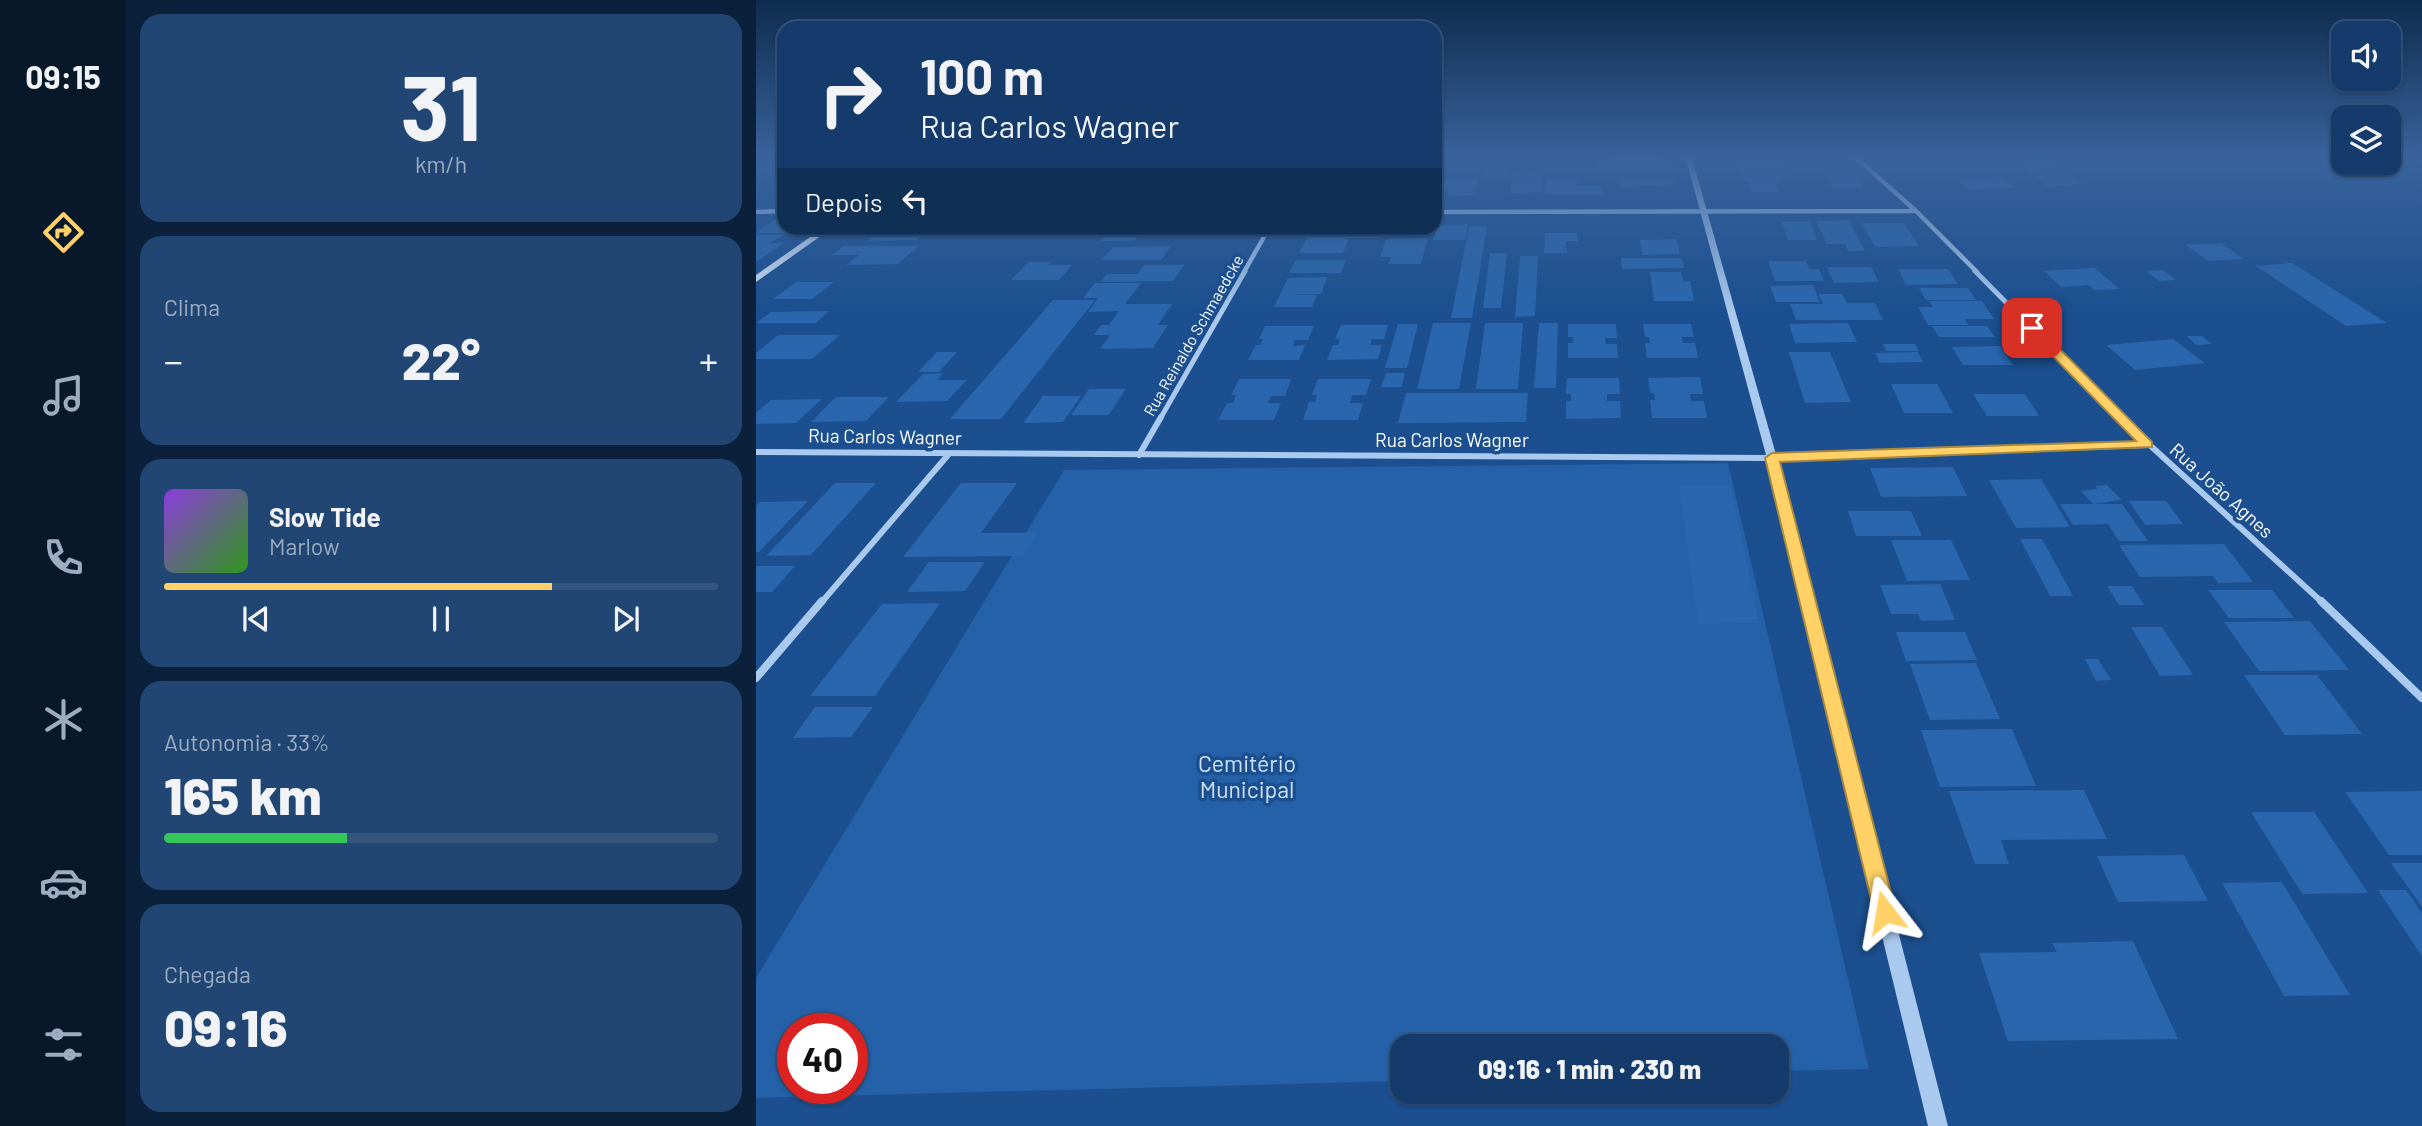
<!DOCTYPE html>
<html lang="pt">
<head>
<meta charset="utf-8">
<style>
  :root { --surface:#143b6b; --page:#214673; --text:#f1f3f6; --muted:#9dadc1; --line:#33557e; --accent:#ffd166 }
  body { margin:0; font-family:Barlow,sans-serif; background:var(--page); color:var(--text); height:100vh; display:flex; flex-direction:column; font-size:26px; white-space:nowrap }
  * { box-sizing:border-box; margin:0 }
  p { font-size:23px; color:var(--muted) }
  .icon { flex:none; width:38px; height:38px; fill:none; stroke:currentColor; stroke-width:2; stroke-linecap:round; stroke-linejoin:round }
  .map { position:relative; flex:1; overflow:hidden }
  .details { display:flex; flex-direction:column; gap:14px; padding:14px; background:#0b203b; width:630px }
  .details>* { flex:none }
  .banner { position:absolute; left:21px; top:21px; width:665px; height:214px; border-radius:21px; box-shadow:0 2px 5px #0004,0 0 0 2px var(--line); background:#143b6b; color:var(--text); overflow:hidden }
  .buttons { position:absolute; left:1575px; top:21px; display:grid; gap:14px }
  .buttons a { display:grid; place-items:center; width:70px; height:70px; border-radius:14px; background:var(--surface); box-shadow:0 2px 5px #0004,0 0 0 2px var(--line); font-size:35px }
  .speed { position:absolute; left:21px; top:1013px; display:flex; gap:14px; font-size:35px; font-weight:700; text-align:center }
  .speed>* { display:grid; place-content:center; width:91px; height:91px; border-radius:50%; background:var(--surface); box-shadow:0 2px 5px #0004,0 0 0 2px var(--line); line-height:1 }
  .speed .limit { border:10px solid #d22; background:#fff; color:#111 }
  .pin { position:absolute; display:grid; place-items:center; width:60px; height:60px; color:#fff; margin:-30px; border-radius:14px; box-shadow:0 4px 10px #0006 }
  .me { position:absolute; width:77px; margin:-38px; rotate:346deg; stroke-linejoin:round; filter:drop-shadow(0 0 5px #0008) }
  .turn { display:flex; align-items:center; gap:24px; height:147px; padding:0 28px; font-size:32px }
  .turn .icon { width:91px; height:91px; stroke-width:2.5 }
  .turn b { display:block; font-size:49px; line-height:60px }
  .then { display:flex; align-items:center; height:66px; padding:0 28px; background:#0003; gap:14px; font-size:26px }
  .big { font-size:52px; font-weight:800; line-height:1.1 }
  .details .tile { flex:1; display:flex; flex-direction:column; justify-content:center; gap:10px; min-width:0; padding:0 24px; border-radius:21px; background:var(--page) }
  .details .dial { align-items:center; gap:0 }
  .dial b { font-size:91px; line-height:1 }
  .song { display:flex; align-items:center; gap:21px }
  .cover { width:84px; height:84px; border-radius:10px; background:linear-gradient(135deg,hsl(270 70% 55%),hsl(110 70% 35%)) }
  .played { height:7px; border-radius:4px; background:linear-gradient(90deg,var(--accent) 70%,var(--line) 70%) }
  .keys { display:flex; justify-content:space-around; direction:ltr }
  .heat { display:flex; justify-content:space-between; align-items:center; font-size:38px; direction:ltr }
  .charge { height:10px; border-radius:5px; background:linear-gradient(90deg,#34c759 33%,var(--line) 0) }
  .trip { position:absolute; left:634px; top:1034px; width:399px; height:70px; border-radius:21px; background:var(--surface); box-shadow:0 2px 5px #0004,0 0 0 2px var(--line); font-weight:800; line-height:70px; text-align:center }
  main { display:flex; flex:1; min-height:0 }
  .menu { display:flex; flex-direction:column; width:126px; justify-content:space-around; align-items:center; background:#08182b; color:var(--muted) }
  .menu .icon { width:49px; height:49px }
  .menu .current { color:var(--accent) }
  .menu b { font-size:32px; color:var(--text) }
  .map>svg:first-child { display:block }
  .green { fill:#2461a8; fill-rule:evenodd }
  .building { fill:#2a66ad }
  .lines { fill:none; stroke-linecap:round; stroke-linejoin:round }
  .minor-far3 { stroke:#a9c9ee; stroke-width:4.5 }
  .minor-far2 { stroke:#a9c9ee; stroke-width:5 }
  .minor-far1 { stroke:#a9c9ee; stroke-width:6 }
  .minor { stroke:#a9c9ee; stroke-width:8 }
  .tertiary { fill:#a9c9ee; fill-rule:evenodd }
  .secondary { fill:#d6e6fa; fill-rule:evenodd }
  .route { fill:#ffd166; stroke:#a68842; stroke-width:2 }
  .labels { text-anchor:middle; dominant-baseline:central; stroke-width:7; stroke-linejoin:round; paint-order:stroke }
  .far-street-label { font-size:16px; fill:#fff; stroke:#1b4f8f }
  .street-label { font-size:19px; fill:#fff; stroke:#1b4f8f }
  .near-park-label { font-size:23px; fill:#cfe3fa; stroke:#1b4f8f }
</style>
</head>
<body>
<main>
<nav class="menu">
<b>09:15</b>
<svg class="icon current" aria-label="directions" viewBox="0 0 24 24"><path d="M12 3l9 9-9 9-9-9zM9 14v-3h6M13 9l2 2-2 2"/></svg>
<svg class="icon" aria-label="music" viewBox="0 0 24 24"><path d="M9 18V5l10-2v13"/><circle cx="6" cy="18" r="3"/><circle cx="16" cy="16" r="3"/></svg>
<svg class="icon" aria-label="phone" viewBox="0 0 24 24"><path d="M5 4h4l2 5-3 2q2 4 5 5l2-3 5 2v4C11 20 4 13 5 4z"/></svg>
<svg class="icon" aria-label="climate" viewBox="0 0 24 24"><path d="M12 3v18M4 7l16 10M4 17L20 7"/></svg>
<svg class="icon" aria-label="car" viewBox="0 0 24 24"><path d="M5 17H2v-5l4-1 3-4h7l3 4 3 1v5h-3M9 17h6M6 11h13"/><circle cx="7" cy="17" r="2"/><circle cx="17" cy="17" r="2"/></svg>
<svg class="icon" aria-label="filters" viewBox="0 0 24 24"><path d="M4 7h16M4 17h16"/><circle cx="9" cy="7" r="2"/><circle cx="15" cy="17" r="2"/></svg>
</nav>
<section class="details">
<div class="tile dial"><b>31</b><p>km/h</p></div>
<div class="tile"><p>Clima</p>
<div class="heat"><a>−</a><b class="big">22°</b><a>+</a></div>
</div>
<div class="tile">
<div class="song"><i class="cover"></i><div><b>Slow Tide</b><p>Marlow</p></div></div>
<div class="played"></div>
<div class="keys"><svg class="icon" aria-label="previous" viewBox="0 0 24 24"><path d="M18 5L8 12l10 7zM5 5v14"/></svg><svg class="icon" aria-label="pause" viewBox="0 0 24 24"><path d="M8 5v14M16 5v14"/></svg><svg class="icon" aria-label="next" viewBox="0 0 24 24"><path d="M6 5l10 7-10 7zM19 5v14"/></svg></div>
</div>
<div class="tile"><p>Autonomia · 33%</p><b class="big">165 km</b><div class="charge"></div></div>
<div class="tile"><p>Chegada</p><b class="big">09:16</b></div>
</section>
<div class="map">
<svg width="1666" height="1126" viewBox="0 0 1666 1126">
  <rect width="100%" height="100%" fill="#1b4f8f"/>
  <path class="green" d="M972,463L1113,1069L1020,1071V1046H646V1081L0,1098V978L308,470ZM37,1029H96V1088H37Z"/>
  <path class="building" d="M857,155H903L904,160H913L916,170L842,169L841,160H858Z
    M1293,160L1321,181L1335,182L1293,187L1261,162Z
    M980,161H1024L1031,176H1026L1028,181H1019L1023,192H995L991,182H988Z
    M1064,165H1095L1108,188H1077Z
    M728,168H755L754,177H726Z
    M756,171H787L786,192L754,193Z
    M1245,176L1259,187L1214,190L1201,179Z
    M863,177H917L918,184L864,187Z
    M722,179L719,195L691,196L692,191H686L690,180Z
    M790,179H821V185H846V194H789Z
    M20,219H28V228H53L45,233H0Z
    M1092,220L1109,251H1092L1089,244H1071L1060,221Z
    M1026,222H1054L1061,240H1032Z
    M1106,223H1148L1163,246L1119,247Z
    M712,224L709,240H677L681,225Z
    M713,226H731L716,318H695Z
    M128,228H206L203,230H173L161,240L110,241Z
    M556,228H626L622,238H593L587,253H543Z
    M386,231L378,241H345L353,232Z
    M789,233H821L822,241H810L811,253H788Z
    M0,235H27L14,243H28L0,262Z
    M672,238L665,264H632L635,257H624L630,239Z
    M921,239L924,254L886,255L884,240Z
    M1465,243L1488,259L1452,261L1430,245Z
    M88,246H163L141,264L90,265L103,255H76Z
    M415,246L405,260H345L357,247Z
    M734,253H751L745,308H727Z
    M764,256H782L779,316L759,317Z
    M865,258H926L928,268L866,269Z
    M540,260H590L585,273H533Z
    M1012,261H1050L1053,269H1063L1068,281H1019Z
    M273,262H295L292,265H316L303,280H255Z
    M1536,263L1631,323L1590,326L1500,266Z
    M388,265H428L417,281L345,282L351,274H382Z
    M1071,267H1115L1123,282L1078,283Z
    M1338,268L1364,289L1339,290L1332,285L1305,287L1288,271Z
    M1142,269H1192L1202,284L1150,285Z
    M1407,270L1420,280L1403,281L1390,271Z
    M894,272H925L927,281H934L938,301H898Z
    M571,277L565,294H535L561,295L556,307H518L532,278Z
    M40,282H78L56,299H17Z
    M339,283H385L369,304H416L402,325H412L397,348L344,349L354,335H338L345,325H353L363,311L332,312L342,298H327Z
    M1057,285L1064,302H1020L1014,286Z
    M1163,288H1212L1220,300H1170Z
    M1062,294H1086L1091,303H1119L1127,320H1040L1034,304H1067Z
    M297,300H339L245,419H194Z
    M1173,301H1226L1238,319H1209L1212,325H1172L1162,307H1177Z
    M73,311L60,323H0L15,312Z
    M677,323H715L703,389H661Z
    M729,323H767L762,389H720Z
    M783,323H802L800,388H778Z
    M1092,323L1101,342L1039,343L1033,324Z
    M642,324H662L651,368H629Z
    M812,324H860L861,338H849L850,344H861L862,358H812V343H817V337H812Z
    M887,324H935L938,337H926L927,343H939L942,358H891L889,343H894L893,337H889Z
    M585,325H632L628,339H616L614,345H626L622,359L571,360L577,345H582L584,339H579Z
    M509,326H558L552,340H539L537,346L549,345L543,360H492L500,345H504L507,339H503Z
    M1176,326H1231L1239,337H1183Z
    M22,335H84L56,359H0V353Z
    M1431,336H1446L1456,344L1440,345Z
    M1417,339L1449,363L1379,370L1350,345Z
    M1127,344H1159L1163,351H1130Z
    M1244,346L1257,365H1207L1196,347Z
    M181,352H201L183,372H162Z
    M1033,352H1074L1095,402L1049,403Z
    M1162,352L1167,362L1124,363L1119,353Z
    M187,373L181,380H211L191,401L140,402L167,374Z
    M630,373H649L646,387H625Z
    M944,377L947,394H934L935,401H948L951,418H896L894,400H899L898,393H894L892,378Z
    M811,378H863L864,394H851V401H864L865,418L810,419V401H815V394H810Z
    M483,379H535L529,396H515L512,403H525L518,420H462L471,403H477L480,395H475Z
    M562,379H615L610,395H596L594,403H607L602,420H547L553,402H559L561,395H556Z
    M1135,384H1181L1197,413H1148Z
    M333,389H370L353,415H315Z
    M650,393H772L770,422L642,423Z
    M1217,394H1269L1283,416H1231Z
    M287,396H325L307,422L267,423Z
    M80,397H133L110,421L55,422Z
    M66,399L40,423L0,424V413L15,400Z
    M1197,467L1211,496L1125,497L1114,468Z
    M1285,479L1314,527L1260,528L1233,480Z
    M79,483H120L55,555L10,556Z
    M205,483H261L225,533H282L267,556L147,557Z
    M1351,485L1366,500L1337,504L1325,491L1342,489L1339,486Z
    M923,486H975L1003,623L942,624Z
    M52,501L3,552H0V506L4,502Z
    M1373,501H1410L1427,524L1389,525Z
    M1304,504H1366L1392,541H1363L1352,524L1317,525Z
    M1092,511H1155L1166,536H1100Z
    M1264,539H1286L1317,596H1294Z
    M1135,540H1195L1214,580L1151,581Z
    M1468,544L1497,582L1462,583L1457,576L1384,577L1363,545Z
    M173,562H229L209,591L151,592Z
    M0,566H39L16,592H0Z
    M1184,584L1199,620L1165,621L1162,614H1135L1124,585Z
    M1351,586H1376L1388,605H1363Z
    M1452,590H1516L1538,618H1473Z
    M184,603L119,696H54L126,604Z
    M1554,621L1593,670L1503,671L1468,622Z
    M1375,627H1406L1437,675L1404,676Z
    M1140,632H1209L1221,660L1150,661Z
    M1329,659H1342L1355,680L1340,681Z
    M1220,663L1244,719L1174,720L1154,664Z
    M1488,675H1561L1606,734L1529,735Z
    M59,707H117L95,737L37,738Z
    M1256,729L1280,786L1184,787L1165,730Z
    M1328,790L1351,839L1245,840L1253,864H1219L1193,791Z
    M1666,791V855H1633L1589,792Z
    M1495,812H1558L1612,893L1546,894Z
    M1428,855L1452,901L1362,902L1341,856Z
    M1635,863H1666V907Z
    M1526,882L1594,995L1528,996L1466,883Z
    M1622,890H1650L1666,913V956Z
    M1377,941L1422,1039L1252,1041L1223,953L1301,952L1296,943Z"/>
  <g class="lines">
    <path class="minor-far3" d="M1097,155L1160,211L1221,272
      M0,212L28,211
      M679,212L1159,211
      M488,272L513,228"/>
    <path class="minor-far2" d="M1219,271L1365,419
      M404,419L489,271"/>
    <path class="minor-far1" d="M1363,417L1567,603
      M383,455L405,417
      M1016,458L1391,445
      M65,603L192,455"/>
    <path class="minor" d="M1565,601L1666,698
      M0,678L66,601"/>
    <path class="tertiary" d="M929,155H935L1021,458L1192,1126H1172L1011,461L0,455V449L1010,455Z"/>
    <path class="secondary" d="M67,228H76L0,282V275Z"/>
  </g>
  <linearGradient id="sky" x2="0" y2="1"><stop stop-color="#0f2b4f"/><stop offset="0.5" stop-color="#39639b"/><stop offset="1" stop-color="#39639b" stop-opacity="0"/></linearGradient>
  <rect width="1666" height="313" fill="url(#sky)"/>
  <path class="route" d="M1271,325H1280L1396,442V447L1024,462L1140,912L1137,920L1129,923L1121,920L1118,912L1009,458L1016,453L1380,441L1271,330Z"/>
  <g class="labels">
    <g class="far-street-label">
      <text transform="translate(437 335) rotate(-60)">Rua Reinaldo Schmaedcke</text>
    </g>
    <g class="street-label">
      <text transform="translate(129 436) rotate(1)">Rua Carlos Wagner</text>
      <text x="696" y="439">Rua Carlos Wagner</text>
      <text transform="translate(1466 490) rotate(42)">Rua João Agnes</text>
    </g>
    <g class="near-park-label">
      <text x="491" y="763">Cemitério<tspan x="491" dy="26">Municipal</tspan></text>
    </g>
  </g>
</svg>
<div class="buttons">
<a><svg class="icon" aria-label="sound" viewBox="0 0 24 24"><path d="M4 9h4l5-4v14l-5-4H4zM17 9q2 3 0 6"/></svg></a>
<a><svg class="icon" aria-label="layers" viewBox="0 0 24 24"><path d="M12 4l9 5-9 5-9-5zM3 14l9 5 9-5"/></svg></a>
</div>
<div class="speed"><div class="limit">40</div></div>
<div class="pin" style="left:1276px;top:328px;background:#d93025"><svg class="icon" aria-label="arrive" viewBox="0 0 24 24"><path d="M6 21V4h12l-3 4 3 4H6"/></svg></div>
<svg class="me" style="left:1129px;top:912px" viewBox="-20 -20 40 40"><path d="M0-17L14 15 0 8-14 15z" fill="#ffd166" stroke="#fff" stroke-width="4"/></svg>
<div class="trip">09:16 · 1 min · 230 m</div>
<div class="banner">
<div class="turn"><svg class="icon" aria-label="right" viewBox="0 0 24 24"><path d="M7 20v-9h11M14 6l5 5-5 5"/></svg><div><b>100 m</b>Rua Carlos Wagner</div></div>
<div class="then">Depois<svg class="icon" aria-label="left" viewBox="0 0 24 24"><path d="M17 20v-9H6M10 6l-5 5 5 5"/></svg></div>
</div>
</div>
</main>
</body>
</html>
